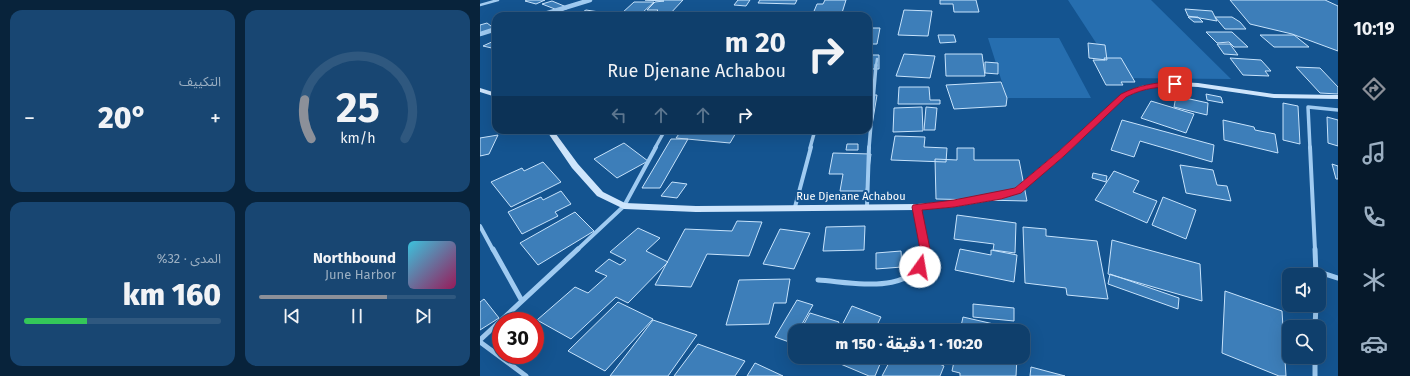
<!DOCTYPE html>
<html lang="ar">
<head>
<meta charset="utf-8">
<style>
  :root { --surface:#0f3f6c; --page:#184672; --text:#f1f3f6; --muted:#9bafc2; --line:#2f587f; --accent:#8c9099 }
  body { margin:0; font-family:"Fira Sans","Noto Sans Arabic",sans-serif; background:var(--page); color:var(--text); direction:rtl; height:100vh; display:flex; flex-direction:column; font-size:15px; white-space:nowrap }
  * { box-sizing:border-box; margin:0 }
  p { font-size:13px; color:var(--muted) }
  .icon { flex:none; width:22px; height:22px; fill:none; stroke:currentColor; stroke-width:2; stroke-linecap:round; stroke-linejoin:round }
  .map { position:relative; flex:1; overflow:hidden; direction:ltr }
  .drawer { display:flex; flex-direction:column; gap:10px; padding:10px; background:#08233b; width:480px }
  .drawer>* { flex:none }
  .banner { position:absolute; left:12px; top:12px; width:380px; height:122px; border-radius:12px; box-shadow:0 4px 16px #0002,0 0 0 1px var(--line); direction:rtl; background:#0f3f6c; color:var(--text); overflow:hidden }
  .controls { position:absolute; left:802px; top:268px; display:grid; gap:8px }
  .controls a { display:grid; place-items:center; width:44px; height:44px; border-radius:8px; background:var(--surface); box-shadow:0 4px 16px #0002,0 0 0 1px var(--line); font-size:20px }
  .speed { position:absolute; left:12px; top:312px; display:flex; gap:8px; font-size:20px; font-weight:700; text-align:center }
  .speed>* { display:grid; place-content:center; width:52px; height:52px; border-radius:50%; background:var(--surface); box-shadow:0 4px 16px #0002,0 0 0 1px var(--line); line-height:1 }
  .speed .limit { border:6px solid #d22; background:#fff; color:#111 }
  .pin { position:absolute; display:grid; place-items:center; width:34px; height:34px; color:#fff; margin:-17px; border-radius:8px; box-shadow:0 2px 6px #0006 }
  .me { position:absolute; width:44px; margin:-22px; rotate:13deg; stroke-linejoin:round; filter:drop-shadow(0 0 3px #0008) }
  .turn { display:flex; align-items:center; gap:14px; height:84px; padding:0 20px; font-size:18px }
  .turn .icon { width:52px; height:52px; stroke-width:2.5 }
  .turn b { display:block; font-size:28px; line-height:34px }
  .lanes { display:flex; align-items:center; height:38px; padding:0 20px; background:#0003; justify-content:center; gap:20px; direction:ltr }
  .lanes .off { opacity:.35 }
  .big { font-size:30px; font-weight:800; line-height:1.1 }
  .drawer .widget { flex:1; display:flex; flex-direction:column; justify-content:center; gap:6px; min-width:0; padding:0 14px; border-radius:12px; background:var(--page) }
  .drawer .dial { align-items:center; gap:0 }
  .dial svg { height:104px; overflow:visible; fill:none; stroke:var(--line); stroke-width:7; stroke-linecap:round; text-anchor:middle }
  .dial text { fill:var(--text); stroke:none }
  .song { display:flex; align-items:center; gap:12px }
  .cover { width:48px; height:48px; border-radius:6px; background:linear-gradient(135deg,hsl(190 70% 55%),hsl(330 70% 35%)) }
  .played { height:4px; border-radius:2px; background:linear-gradient(90deg,var(--accent) 65%,var(--line) 65%) }
  .keys { display:flex; justify-content:space-around; direction:ltr }
  .heat { display:flex; justify-content:space-between; align-items:center; font-size:22px; direction:ltr }
  .charge { height:6px; border-radius:3px; background:linear-gradient(90deg,#34c759 32%,var(--line) 0) }
  .drawer .tiles { flex:1; display:grid; gap:10px; grid-template-columns:repeat(2,1fr) }
  .trip { position:absolute; left:308px; top:324px; width:242px; height:40px; border-radius:12px; background:var(--surface); box-shadow:0 4px 16px #0002,0 0 0 1px var(--line); font-weight:800; line-height:40px; text-align:center; direction:rtl }
  main { display:flex; flex:1; min-height:0 }
  .tab-bar { display:flex; flex-direction:column; width:72px; justify-content:space-around; align-items:center; background:#06192b; color:var(--muted) }
  .tab-bar .icon { width:28px; height:28px }
  .tab-bar .current { color:var(--accent) }
  .tab-bar b { font-size:18px; color:var(--text) }
  .map>svg:first-child { display:block }
  .green { fill:#266eaf }
  .building { fill:#3d7eb9; stroke:#c7e3fc }
  .lines { fill:none; stroke-linecap:round; stroke-linejoin:round }
  .minor-far3 { stroke:#a0cbf1; stroke-width:2.5 }
  .minor-far2 { stroke:#a0cbf1; stroke-width:3.5 }
  .minor-far1 { stroke:#a0cbf1; stroke-width:4 }
  .minor { stroke:#a0cbf1; stroke-width:5 }
  .tertiary { stroke:#a0cbf1; stroke-width:4.5 }
  .secondary { fill:#cee5fc; fill-rule:evenodd }
  .route { fill:#e11d48; stroke:#92132f }
  .labels { text-anchor:middle; dominant-baseline:central; stroke-width:4; stroke-linejoin:round; paint-order:stroke }
  .street-label { font-size:11px; fill:#fff; stroke:#145490 }
</style>
</head>
<body>
<main>
<nav class="tab-bar">
<b>10:19</b>
<svg class="icon current" aria-label="directions" viewBox="0 0 24 24"><path d="M12 3l9 9-9 9-9-9zM9 14v-3h6M13 9l2 2-2 2"/></svg>
<svg class="icon" aria-label="music" viewBox="0 0 24 24"><path d="M9 18V5l10-2v13"/><circle cx="6" cy="18" r="3"/><circle cx="16" cy="16" r="3"/></svg>
<svg class="icon" aria-label="phone" viewBox="0 0 24 24"><path d="M5 4h4l2 5-3 2q2 4 5 5l2-3 5 2v4C11 20 4 13 5 4z"/></svg>
<svg class="icon" aria-label="climate" viewBox="0 0 24 24"><path d="M12 3v18M4 7l16 10M4 17L20 7"/></svg>
<svg class="icon" aria-label="car" viewBox="0 0 24 24"><path d="M5 17H2v-5l4-1 3-4h7l3 4 3 1v5h-3M9 17h6M6 11h13"/><circle cx="7" cy="17" r="2"/><circle cx="17" cy="17" r="2"/></svg>
</nav>
<div class="map">
<svg width="858" height="376" viewBox="0 0 858 376">
  <rect width="100%" height="100%" fill="#145490"/>
  <path class="green" d="M588,0H671L751,79L639,78Z
    M508,38H579L611,98H527Z"/>
  <path class="building" d="M47,0H65L56,4L45,1Z
    M165,0H203L188,16L173,15L178,10H167L175,2L184,1Z
    M258,0H270L266,6L254,5Z
    M280,0H317L315,4L278,3Z
    M345,0H366L361,16H332L337,4H343Z
    M460,0H496L499,12H474L473,4H460Z
    M750,0H845L858,6V51L812,34L770,24Z
    M72,1L89,8L80,11L62,4Z
    M154,2H174L162,13H142Z
    M705,9L732,11L737,21L708,16Z
    M106,10L126,13L121,16H96Z
    M424,10L452,11L448,36L418,35Z
    M243,12H263L260,16H240Z
    M708,17H718L723,22H714Z
    M735,17H752L760,22L766,29H745Z
    M7,23L15,29L0,34V25Z
    M388,28H400L397,44H388Z
    M726,32H752L768,47H754L749,42L737,43Z
    M458,35H474L476,42L460,43Z
    M780,35H814L829,47H794Z
    M16,40V49L3,46Z
    M608,43L625,45L627,60L609,58Z
    M737,44H750L758,55L744,54Z
    M424,54L455,56L450,78L416,76Z
    M465,54H502L505,76H466Z
    M388,55H399V69H388Z
    M624,58H641L655,82H641L643,85H626L613,60H625Z
    M750,58L781,60L791,71H785L789,76L763,75Z
    M505,62L518,63V74L505,73Z
    M816,67L840,68L858,87V94L840,93Z
    M521,82L527,98L526,106L474,109L466,85Z
    M419,87H449L450,100H460V104H418Z
    M726,94L741,97L743,103L727,100Z
    M388,95H397L392,125L388,124Z
    M696,96L728,103L727,115L694,107Z
    M671,101L714,114L706,133L661,118Z
    M803,103L818,106L820,144L803,140Z
    M442,107L443,131L413,132L414,108Z
    M446,107L457,108L455,130H444Z
    M847,117L858,120V146L848,143Z
    M642,120L734,145L732,162L660,141L654,157L631,150Z
    M743,120L774,127L775,130L795,134L798,153L744,140Z
    M202,130H251L257,131L250,143L196,138Z
    M18,135L9,154L0,156V138Z
    M415,136L445,137L444,147L467,148L466,162L411,160Z
    M191,139H208L180,188H162Z
    M144,143L168,161L137,178L114,159Z
    M367,144H378V150H366Z
    M477,148H494V160H539L547,201L456,199L455,159L477,160Z
    M353,153L391,154L386,191H360L363,174H349Z
    M63,162L81,182L31,207L11,182L42,168L44,171Z
    M852,164L858,166V179H856Z
    M700,165L733,170L737,185L747,186L751,201L706,193Z
    M634,171L659,181L653,192L677,201L667,223L615,200Z
    M613,173L627,176L626,182L612,178Z
    M192,182L207,184L197,198L181,196Z
    M81,191L91,204L75,212L78,216L42,234L28,212L61,197L63,200Z
    M683,197L716,210L706,239L672,225Z
    M95,212L114,231L58,265L40,243Z
    M477,215L536,223L535,253L513,250L514,244L474,239Z
    M257,221L282,222L269,256L227,254L211,287L175,285L205,229L252,231Z
    M385,226L384,250L343,251L346,227Z
    M543,227L566,229V236L617,241L628,299L587,295L586,288L545,283Z
    M158,228L180,238L166,251L188,262L148,303L136,297L91,339L57,320L95,287L108,293L127,276L115,271L129,259L140,265L146,260L130,252Z
    M300,229L330,233L314,269L283,264Z
    M632,240L720,264L722,301L628,274Z
    M480,249L511,255V250L537,255L534,282L475,270Z
    M421,251L422,267L396,269V253Z
    M630,274L699,298L698,309L628,284Z
    M310,279L306,303H294L289,324L246,325L259,280Z
    M745,291L802,311L806,376H799L742,353Z
    M4,299L19,318L0,330V302Z
    M317,300L333,305L318,331H315V337L312,343L295,337Z
    M138,302L173,319L125,371L88,351Z
    M493,304L534,308V321L493,317Z
    M372,306L401,317L394,331H359Z
    M330,313L359,322L355,331H320Z
    M483,317L540,330V331H480Z
    M173,320L217,335L188,376H130Z
    M218,344L265,361L255,376H194Z
    M344,357H403L395,376H389Z
    M412,357H451L449,359L464,366L460,376H402Z
    M475,357H537L536,376H480V373L472,371Z
    M275,363L303,376H267Z
    M551,367L585,376H550Z"/>
  <g class="lines">
    <path class="minor-far3" d="M0,5L18,0
      M396,66L397,59"/>
    <path class="minor-far2" d="M175,148L185,130
      M330,148L335,130
      M389,148L396,65
      M830,148L828,107L858,110"/>
    <path class="minor-far1" d="M830,147L835,250
      M387,206L389,147
      M315,207L331,147
      M437,207L445,250
      M0,226L13,250
      M97,250L144,206L176,147"/>
    <path class="minor" d="M13,249L42,301
      M835,249L836,275
      M836,271L858,278
      M338,280C373,282 438,298 445,249
      M835,327L836,305
      M0,340L98,249
      M0,342L46,376
      M835,357V376"/>
    <path class="tertiary" d="M58,16L110,0
      M0,34L16,29"/>
    <path class="secondary" d="M698,82L718,83L794,94L858,95V99L794,98L718,87L698,86H680L663,90L646,96L584,156L541,192L521,199L474,207L437,210L216,212L144,209L117,196L92,168L66,130H73L98,164L123,192L145,203L216,206L437,204L474,201L520,193L535,188L578,152L642,94L661,86L680,83Z
      M0,88L16,93V97L0,92Z"/>
  </g>
  <path class="route" d="M695,81L698,84L697,85C676,89 668,86 646,97L584,156L541,193L521,199L474,207L442,210L450,249L444,270H436L435,267L440,249L432,207L433,205L474,200L535,188L578,152L641,94C659,85 675,83 695,81Z"/>
  <g class="labels">
    <g class="street-label">
      <text x="371" y="196">Rue Djenane Achabou</text>
    </g>
  </g>
</svg>
<div class="controls">
<a><svg class="icon" aria-label="sound" viewBox="0 0 24 24"><path d="M4 9h4l5-4v14l-5-4H4zM17 9q2 3 0 6"/></svg></a>
<a><svg class="icon" aria-label="search" viewBox="0 0 24 24"><circle cx="10" cy="10" r="6"/><path d="M15 15l6 6"/></svg></a>
</div>
<div class="speed"><div class="limit">30</div></div>
<div class="pin" style="left:695px;top:84px;background:#d93025"><svg class="icon" aria-label="arrive" viewBox="0 0 24 24"><path d="M6 21V4h12l-3 4 3 4H6"/></svg></div>
<svg class="me" style="left:440px;top:267px" viewBox="-20 -20 40 40"><circle r="19" fill="#fff"/><path d="M0-13L10 11 0 6-10 11z" fill="#e11d48"/></svg>
<div class="trip">10:20 · 1 دقيقة · 150 m</div>
<div class="banner">
<div class="turn"><svg class="icon" aria-label="right" viewBox="0 0 24 24"><path d="M7 20v-9h11M14 6l5 5-5 5"/></svg><div><b>20 m</b>Rue Djenane Achabou</div></div>
<div class="lanes"><svg class="icon off" aria-label="left" viewBox="0 0 24 24"><path d="M17 20v-9H6M10 6l-5 5 5 5"/></svg><svg class="icon off" aria-label="ahead" viewBox="0 0 24 24"><path d="M12 20V5M6 11l6-6 6 6"/></svg><svg class="icon off" aria-label="ahead" viewBox="0 0 24 24"><path d="M12 20V5M6 11l6-6 6 6"/></svg><svg class="icon" aria-label="right" viewBox="0 0 24 24"><path d="M7 20v-9h11M14 6l5 5-5 5"/></svg></div>
</div>
</div>
<section class="drawer">
<div class="tiles">
<div class="widget dial"><svg viewBox="0 0 100 80">
<path d="M14 69A42 42 0 1 1 86 69"/>
<path d="M14 69A42 42 0 0 1 9 39" stroke="#8c9099"/>
<text x="50" y="56" font-size="32" font-weight="700">25</text>
<text x="50" y="72" font-size="11">km/h</text>
</svg></div>
<div class="widget"><p>التكييف</p>
<div class="heat"><a>−</a><b class="big">20°</b><a>+</a></div>
</div>
<div class="widget">
<div class="song"><i class="cover"></i><div><b>Northbound</b><p>June Harbor</p></div></div>
<div class="played"></div>
<div class="keys"><svg class="icon" aria-label="previous" viewBox="0 0 24 24"><path d="M18 5L8 12l10 7zM5 5v14"/></svg><svg class="icon" aria-label="pause" viewBox="0 0 24 24"><path d="M8 5v14M16 5v14"/></svg><svg class="icon" aria-label="next" viewBox="0 0 24 24"><path d="M6 5l10 7-10 7zM19 5v14"/></svg></div>
</div>
<div class="widget"><p>المدى · 32%</p><b class="big">160 km</b><div class="charge"></div></div>
</div>
</section>
</main>
</body>
</html>
